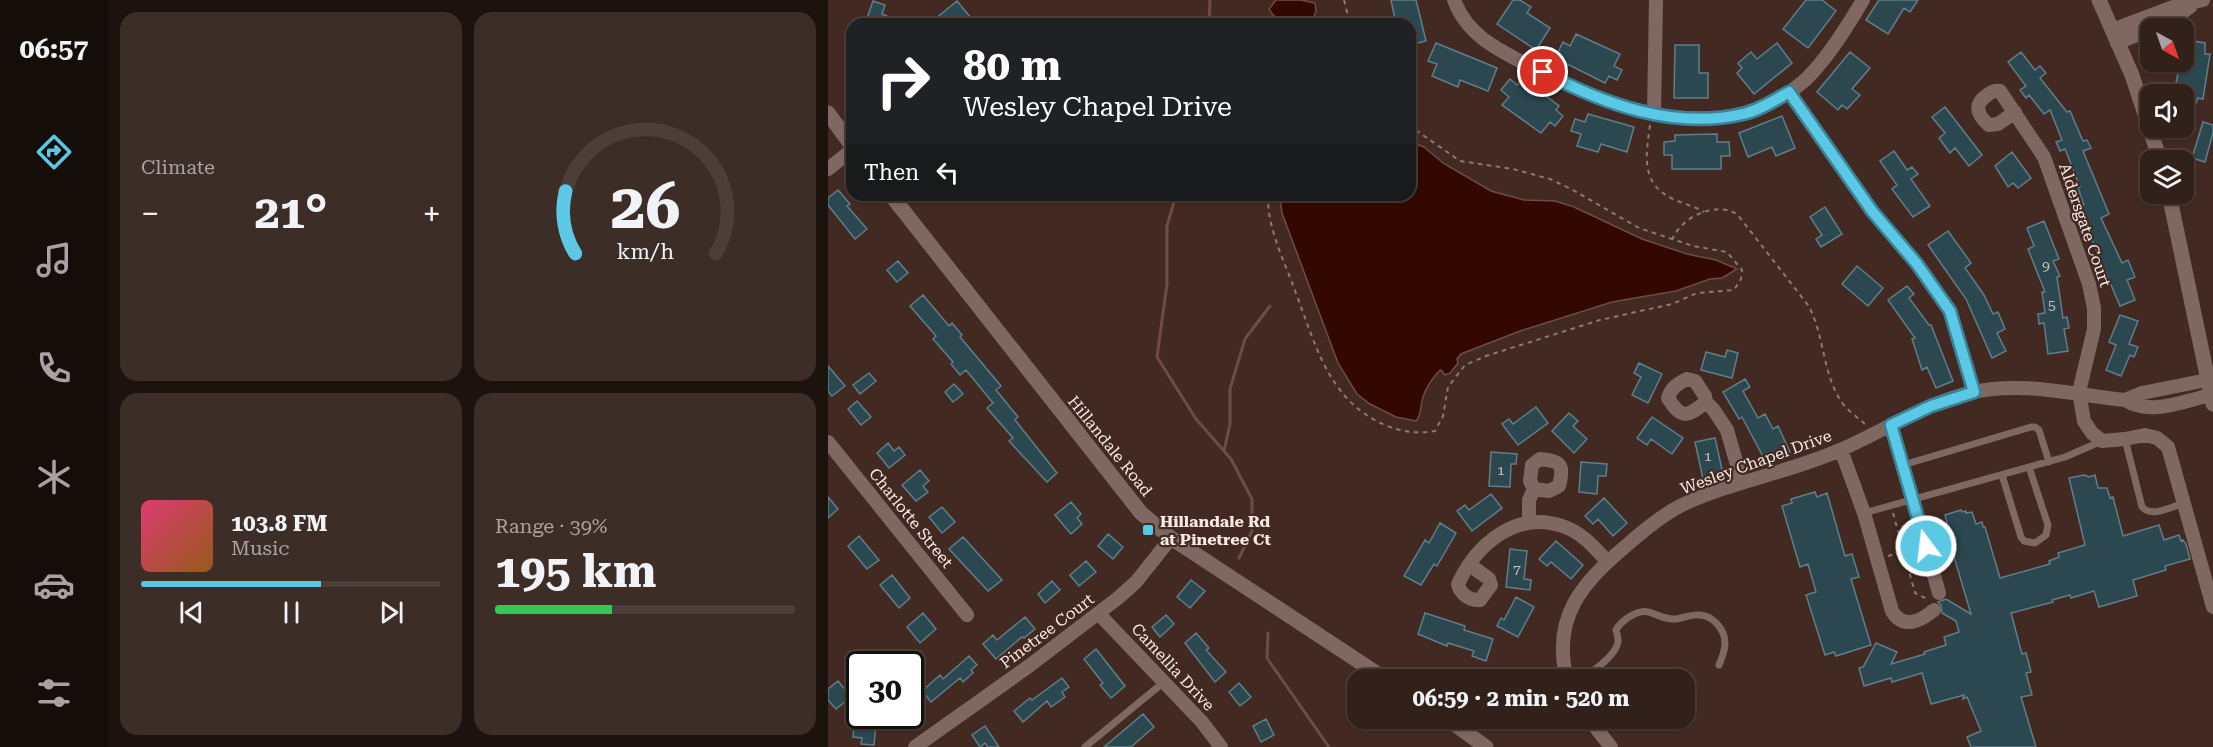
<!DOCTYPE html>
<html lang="en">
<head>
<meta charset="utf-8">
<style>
  :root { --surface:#32201a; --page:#3d2d27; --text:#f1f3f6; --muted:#a8a3a2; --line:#4d3e39; --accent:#5bc8e6 }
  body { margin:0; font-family:"Roboto Serif",serif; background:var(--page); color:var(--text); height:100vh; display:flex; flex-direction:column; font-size:22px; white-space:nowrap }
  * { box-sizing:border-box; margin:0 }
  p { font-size:20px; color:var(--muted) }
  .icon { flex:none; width:33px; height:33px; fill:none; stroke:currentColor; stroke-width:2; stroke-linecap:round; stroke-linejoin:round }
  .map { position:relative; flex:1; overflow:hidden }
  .side { display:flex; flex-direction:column; gap:12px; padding:12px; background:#1c120e; width:720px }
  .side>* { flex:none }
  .banner { position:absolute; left:18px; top:18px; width:570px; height:183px; border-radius:18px; box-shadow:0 2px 4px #0004,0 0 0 2px var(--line); background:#202124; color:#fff; overflow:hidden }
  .needle { width:39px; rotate:140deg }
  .tools { position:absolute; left:1312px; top:18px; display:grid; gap:12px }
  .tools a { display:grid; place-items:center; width:54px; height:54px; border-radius:12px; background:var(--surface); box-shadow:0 2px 4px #0004,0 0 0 2px var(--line); font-size:30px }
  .speed { position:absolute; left:18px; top:651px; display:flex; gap:12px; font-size:30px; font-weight:700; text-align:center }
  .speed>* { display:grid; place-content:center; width:78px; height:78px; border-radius:50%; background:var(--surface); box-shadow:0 2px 4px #0004,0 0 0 2px var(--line); line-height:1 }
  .speed .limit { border:3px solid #111; border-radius:9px; background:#fff; color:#111 }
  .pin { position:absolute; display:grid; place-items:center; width:51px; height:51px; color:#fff; margin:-26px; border:3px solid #fff; border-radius:50%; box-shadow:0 2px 6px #0007 }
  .me { position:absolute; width:66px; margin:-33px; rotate:345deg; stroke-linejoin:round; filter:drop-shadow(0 0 4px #0008) }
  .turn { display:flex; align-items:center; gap:21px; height:126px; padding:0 18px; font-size:27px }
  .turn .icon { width:78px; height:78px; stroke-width:2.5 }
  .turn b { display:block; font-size:42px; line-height:51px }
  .then { display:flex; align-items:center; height:57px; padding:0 18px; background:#0003; gap:12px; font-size:22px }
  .big { font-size:45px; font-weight:700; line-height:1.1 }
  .side .card { flex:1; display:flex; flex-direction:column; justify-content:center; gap:9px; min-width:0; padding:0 21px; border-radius:18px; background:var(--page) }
  .side .dial { align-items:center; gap:0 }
  .dial svg { height:156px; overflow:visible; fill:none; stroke:var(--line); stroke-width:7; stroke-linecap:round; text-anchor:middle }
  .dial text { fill:var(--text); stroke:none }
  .song { display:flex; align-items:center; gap:18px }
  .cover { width:72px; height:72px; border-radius:9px; background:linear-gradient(135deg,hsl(340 70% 55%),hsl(30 70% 35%)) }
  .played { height:6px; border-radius:3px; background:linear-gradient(90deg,var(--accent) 60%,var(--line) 60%) }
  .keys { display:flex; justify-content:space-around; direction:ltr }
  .heat { display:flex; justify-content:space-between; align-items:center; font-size:33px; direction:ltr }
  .charge { height:9px; border-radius:4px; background:linear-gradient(90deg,#34c759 39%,var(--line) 0) }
  .side .tiles { flex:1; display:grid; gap:12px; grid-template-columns:repeat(2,1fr) }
  .trip { position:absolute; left:519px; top:669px; width:348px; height:60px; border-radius:18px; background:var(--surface); box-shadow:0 2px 4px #0004,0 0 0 2px var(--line); font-weight:700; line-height:60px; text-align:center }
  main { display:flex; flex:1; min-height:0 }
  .menu { display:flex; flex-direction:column; width:108px; justify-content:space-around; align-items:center; background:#140d0a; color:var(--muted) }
  .menu .icon { width:42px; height:42px }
  .menu .active { color:var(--accent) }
  .menu b { font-size:27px; color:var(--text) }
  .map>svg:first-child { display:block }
  .water { fill:#320800; stroke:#6e4c45; stroke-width:1.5 }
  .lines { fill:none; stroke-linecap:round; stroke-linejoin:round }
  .stream { stroke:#6e4c45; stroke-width:3 }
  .building { fill:#2b4851; stroke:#607e88; stroke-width:1.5 }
  .path { stroke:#8d7872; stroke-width:2; stroke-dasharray:4.5 4.5; stroke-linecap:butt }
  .service { stroke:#7f6861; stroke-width:7 }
  .minor { stroke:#7f6861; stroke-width:14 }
  .tertiary { stroke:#7f6861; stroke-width:15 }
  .route-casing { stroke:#3b8296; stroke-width:15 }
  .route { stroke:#5bc8e6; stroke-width:10 }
  .poi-dot { fill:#5bc8e6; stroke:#422a23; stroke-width:2 }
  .labels { text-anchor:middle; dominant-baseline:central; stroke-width:4.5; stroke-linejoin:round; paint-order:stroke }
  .number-label { font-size:14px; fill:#c6c1c0 }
  .street-label { font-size:16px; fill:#fae9e5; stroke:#422a23 }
  .poi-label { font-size:16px; font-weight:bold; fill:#fae9e5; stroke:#422a23; text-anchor:start }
</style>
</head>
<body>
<main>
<nav class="menu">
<b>06:57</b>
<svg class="icon active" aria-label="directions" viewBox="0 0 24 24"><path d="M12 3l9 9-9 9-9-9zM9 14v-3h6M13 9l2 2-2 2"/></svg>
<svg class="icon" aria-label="music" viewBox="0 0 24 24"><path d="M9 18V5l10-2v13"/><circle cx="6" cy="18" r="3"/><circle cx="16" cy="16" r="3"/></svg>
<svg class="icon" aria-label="phone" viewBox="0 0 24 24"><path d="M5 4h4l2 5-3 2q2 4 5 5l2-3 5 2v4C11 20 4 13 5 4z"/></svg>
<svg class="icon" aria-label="climate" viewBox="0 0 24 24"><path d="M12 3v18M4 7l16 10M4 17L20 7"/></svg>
<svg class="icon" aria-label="car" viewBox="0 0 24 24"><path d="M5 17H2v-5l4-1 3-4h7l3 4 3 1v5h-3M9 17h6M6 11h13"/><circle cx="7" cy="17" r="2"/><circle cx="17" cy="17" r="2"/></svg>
<svg class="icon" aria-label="filters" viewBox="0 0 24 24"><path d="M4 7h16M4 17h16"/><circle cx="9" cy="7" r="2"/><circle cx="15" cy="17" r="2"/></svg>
</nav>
<section class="side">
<div class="tiles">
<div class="card"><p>Climate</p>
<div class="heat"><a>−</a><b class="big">21°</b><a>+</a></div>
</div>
<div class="card dial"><svg viewBox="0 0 100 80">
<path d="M14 69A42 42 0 1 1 86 69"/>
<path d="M14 69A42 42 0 0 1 9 37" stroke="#5bc8e6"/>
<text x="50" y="56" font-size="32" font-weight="700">26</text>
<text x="50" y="72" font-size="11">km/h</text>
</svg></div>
<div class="card">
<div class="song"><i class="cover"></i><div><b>103.8 FM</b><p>Music</p></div></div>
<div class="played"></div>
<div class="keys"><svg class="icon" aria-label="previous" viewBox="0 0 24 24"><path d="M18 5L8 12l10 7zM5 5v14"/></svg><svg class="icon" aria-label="pause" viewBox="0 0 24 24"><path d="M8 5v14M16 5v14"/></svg><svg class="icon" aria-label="next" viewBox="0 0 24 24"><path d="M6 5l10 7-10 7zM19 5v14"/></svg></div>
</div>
<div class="card"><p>Range · 39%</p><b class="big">195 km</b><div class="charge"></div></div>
</div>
</section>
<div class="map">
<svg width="1385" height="747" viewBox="0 0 1385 747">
  <rect width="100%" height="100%" fill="#422a23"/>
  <path class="water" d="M448,0H473L487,3L488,11L484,21C468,24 450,26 441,9Z
    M582,142L596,147L615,163L663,191L696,200L727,201L746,207L814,239L859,254L888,260L909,269L894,278L882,279L848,291L784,302L692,331L633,354L629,359L630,363L622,373L617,375L613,370L611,371C604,379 598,387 595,397C592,405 594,414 588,421L568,417L542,404L529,394L510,363L454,213L452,195H582Z"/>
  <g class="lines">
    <path class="stream" d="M381,24L382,0
      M348,195L339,226V284L329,357L368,419L403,459L424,499V531L411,558
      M396,451L402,424V389L417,339L442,306
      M440,633L439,658L501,747"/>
  </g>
  <path class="building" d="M563,0H588L598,41L582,45V24H568Z
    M685,0H692L703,7L699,13L722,28L708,50L669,24Z
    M978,0H994L1008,11L980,48L955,29Z
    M1051,0H1090L1082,12L1076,8L1060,34L1038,20Z
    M45,1L57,5L54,14L77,24H37Z
    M129,1L148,24H101Z
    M748,34L792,54L786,66L794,70L789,80L781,76L777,83L727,58L735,42L742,46Z
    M1359,40L1377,43V54H1382L1375,99L1370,98L1366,108L1356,106V94H1346L1352,62H1356V49Z
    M608,43L669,68L660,91L632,80L630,87L604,76L609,64L600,61Z
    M949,43L964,63L926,94L909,73L914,68L910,63L923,52L929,59Z
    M847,45H871V73H880V98H846Z
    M1022,52L1042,68L1024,89L1032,95L1019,109L1014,105L1010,110L989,92Z
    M1193,52L1207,70L1212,66L1218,73L1212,78L1239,112L1242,111L1255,141L1259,140L1263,148L1255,151L1281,214L1273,218L1294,263L1300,260L1307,277L1299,280L1307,300L1292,306L1250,207L1256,205L1250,188L1252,187L1237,149L1232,151L1228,142L1234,140L1222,110L1216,114L1201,95L1198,98L1192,90L1198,86L1180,62Z
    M695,78L731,106L728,110L735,116L727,126L722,122L713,133L674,105L681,97L673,90L682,79L689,85Z
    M1117,107L1154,155L1141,166L1127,148L1122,153L1111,138L1117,133L1104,117Z
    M760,114L806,127L799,152L773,144L770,152L749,146L753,134L743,131L747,119L757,122Z
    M954,116L967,148L948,156L944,147L920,157L911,133Z
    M1375,122L1385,125V133L1377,162L1364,158Z
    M889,134V142H901L902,156H893V169H844V155H836V142L847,141V135Z
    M1066,151L1079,170L1084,167L1090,174L1083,179L1102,206L1085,217L1064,189L1069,185L1052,161Z
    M1184,152L1203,178L1190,188L1185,183L1180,187L1167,166Z
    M10,190L22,204L19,206L39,229L27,239L0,205V198Z
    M997,207L1014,234L993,247L988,239L994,235L982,217Z
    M1216,221L1231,259L1225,261L1232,276L1229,277L1235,318L1239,317L1241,328L1236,329L1240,351L1220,354L1216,323L1211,324L1210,314L1217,313L1214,292H1217L1200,249L1206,246L1199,228Z
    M1120,231L1143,263L1137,268L1156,295L1165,314L1170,312L1177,329L1169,333L1178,351L1164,358L1138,299L1100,245Z
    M70,261L80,273L69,282L59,270Z
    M1029,266L1055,288L1040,306L1014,284Z
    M1079,286L1086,294L1081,298L1101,325H1103L1125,381L1108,388L1099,367L1094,370L1084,339L1087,338L1060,300Z
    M95,295L121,326L124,323L134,335L132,337L173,386L168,390L190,417L187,420L229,473L219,482L181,441L185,438L159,408L165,403L138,370L132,375L123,364L125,362L105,339L108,336L82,306Z
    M1292,315L1310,321L1301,344L1310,347L1306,357L1302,355L1293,376L1278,370L1288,345L1281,342Z
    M899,350L910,353L904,378L873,370L878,352L897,357Z
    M811,363L834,374L820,403L804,395L813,377L806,373Z
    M0,366L17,386L4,396L0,391Z
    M41,373L48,381L32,394L25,385Z
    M917,379L922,387L915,391L930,418L937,414L945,429L950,426L962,452L939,464L914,417L911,419L895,392Z
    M126,384L135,394L125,402L117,392Z
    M29,401L43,417L33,425L20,409Z
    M708,407L720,423L690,445L674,424L681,419L685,424Z
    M741,413L750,421L745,426L759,439L746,453L724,431Z
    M824,417L855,438L844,454L823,439L819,445L809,438Z
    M887,438L895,474L875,479L867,442Z
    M60,443L66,451L71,447L77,455L61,468L49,453Z
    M663,452L689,454L688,464H683L682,487L661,486Z
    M753,462L779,464L778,476H770L769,494L751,492Z
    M92,470L101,481L95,486L100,492L88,501L74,485Z
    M1256,475L1261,477L1267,475L1270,488H1279L1282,498L1285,497L1295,536L1331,525L1336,540L1351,535L1353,541L1355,540L1358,544L1362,559L1337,566L1338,570L1305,580L1309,596L1271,607L1266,591L1243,598L1242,595L1224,600L1225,602L1183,613L1194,654L1198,653L1203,672L1198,673L1204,695L1193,697L1208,747H1143L1139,737L1153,731L1139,697L1135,699L1136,695L1103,704L1094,673L1064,682L1063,678L1036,686L1031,668L1035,667L1048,643L1069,652L1063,664L1097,654L1096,652L1118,645L1116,637L1131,632L1128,621L1114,613L1113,605L1110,602L1118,599L1143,614L1121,540L1123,539L1117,515L1133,510L1134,512L1138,511V513L1144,512L1148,524L1154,522L1155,527H1157L1172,578L1222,564L1221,561L1231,557L1230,553L1257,545L1241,478Z
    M987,492L989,497L999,493L1017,556L1024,554L1031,577L1023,579L1043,645L1008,656L1006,652L997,655L978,595L988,592L980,564L972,567L954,506L964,503L963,499Z
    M663,494L674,508L644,531L629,511L637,505L641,510Z
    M0,497L10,509L0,518Z
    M776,498L799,523L785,536L770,519L765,524L757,516Z
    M243,502L253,514L249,518L254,524L243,534L227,515Z
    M114,507L127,522L114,533L101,517Z
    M612,523L628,533L609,566L606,564L593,585L576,576L597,540L601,543Z
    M280,534L295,547L285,559L270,546Z
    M31,536L51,560L39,569L20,546Z
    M135,537L174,580L160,591L121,549Z
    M728,541L755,565L743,579L723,562L719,566L711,559Z
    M682,549L699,551L696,579L703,580L702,590L678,587Z
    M258,561L268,572L251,586L242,575Z
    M64,575L82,598L71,608L52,585Z
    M363,580L377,591L362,608L349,597Z
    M224,581L232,590L217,603L210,594Z
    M688,597L706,607L690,637L669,626L673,618L676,620Z
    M95,613L108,629L92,643L79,627Z
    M597,613L637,626L636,630L665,639L658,661L644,656L646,651L620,643L619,646L590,634Z
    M338,615L346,624L332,637L324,627Z
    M197,617L207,629L196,638L194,637L168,659L155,644L165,635L169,640Z
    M368,633L381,648L378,650L398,672L387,682L357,643Z
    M268,649L297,686L283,698L272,685L275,683L256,659Z
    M141,656L149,665L143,670L145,673L135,682L132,678L103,702L94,691L112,675L115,679Z
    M234,678L241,687L234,692L237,697L223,707L219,701L195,722L186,711L202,698L204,700Z
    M10,681L23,697L8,709L0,700V689Z
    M411,683L423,697L412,706L401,692Z
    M315,714L326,727L303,747H276Z
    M32,716H49L46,745L33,744L34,738L25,737L26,725H31Z
    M438,719L446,735L433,742L425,726Z
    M157,726L171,747H160L157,743L152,747L144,735Z"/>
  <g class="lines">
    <path class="path" d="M516,0L522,24
      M822,125C818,155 812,184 845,199C855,204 867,206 876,212
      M440,195C439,227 455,258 466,288C487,342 499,400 557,425C574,432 589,434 607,431L615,416L620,387L637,365L658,356L772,320L844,304L869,293L906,290L913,279L914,270L899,252L865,246L811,228L745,190L722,179L685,169L632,161L582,126
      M844,240C853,217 887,201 909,214L980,305C996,333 994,369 1011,398C1016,408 1028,416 1037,424
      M1065,513L1087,593L1101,600
      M1060,556L1086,549"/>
    <path class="service" d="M1297,439L1314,507C1324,518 1343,507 1356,503
      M1075,465L1203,427H1207L1211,430L1221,462
      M1174,475L1193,537L1196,541L1207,543L1218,535L1220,525L1201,467
      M1036,513L1237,457L1274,441
      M753,680C763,672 791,654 790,640C790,637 789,633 788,630C791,624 795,621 801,617C823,603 826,620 848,619C856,618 864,614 871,615C885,615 897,630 897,643C897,650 894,658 891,665
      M257,747L336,682"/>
    <path class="minor" d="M626,0C640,39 678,53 711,71C792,112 898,149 976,81C996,63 1021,24 1035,0
      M1323,28L1348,17L1363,6
      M1284,30L1345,7L1375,0
      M1289,43L1323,29
      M961,92L1044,211L1089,264L1122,311L1146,392
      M1187,112L1170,124L1161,125C1150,116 1145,105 1158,96C1163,92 1166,90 1172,91L1216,157L1261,284L1266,308V329L1251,392L1256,421L1264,433L1274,441L1297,439L1317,435L1329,438L1340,447L1385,607
      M826,113L828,0
      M0,169L24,150
      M1297,400L1314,393L1379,380
      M878,402C859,417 854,420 840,398C843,388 849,384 859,379L867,381L877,396L878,402L885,409L899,430L914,482
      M1063,425L1111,593
      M0,442L139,615
      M1013,450L1036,513L1064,611C1075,630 1093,621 1106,610
      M701,522V500L706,489L702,481L704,465L712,459C734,461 736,465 731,486L721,491L706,489
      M642,565L661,579L663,585L652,600C642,601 632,594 630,584C649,543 690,509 737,527C754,533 767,548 779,561
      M270,613L374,722L393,747
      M739,680C723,617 754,583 799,545C816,530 834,515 854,505C905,481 960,473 1012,450C1056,431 1097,403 1145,392C1196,381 1246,395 1297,400C1323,416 1355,401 1383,395
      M760,718L783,747
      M87,747L201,666L290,598L308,582L343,538"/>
    <path class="tertiary" d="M1271,0L1304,75L1332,160
      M0,113L24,146
      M1341,194L1385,404
      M63,195L313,513L343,538L559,680
      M618,718L658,747"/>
  </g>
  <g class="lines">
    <g class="route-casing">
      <path id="route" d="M715,72C775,104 846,130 915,114C932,110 947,100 961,92L1044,211L1089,264L1122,311L1146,392L1103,406L1063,425L1098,546"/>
    </g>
    <use href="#route" class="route"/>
  </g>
  <rect class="poi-dot" x="314" y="524" width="12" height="12" rx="3"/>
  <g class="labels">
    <g class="number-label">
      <text x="1218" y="266">9</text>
      <text x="1224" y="305">5</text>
      <text x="880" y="456">1</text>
      <text x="673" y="470">1</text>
      <text x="689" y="569">7</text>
    </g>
    <g class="street-label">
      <text transform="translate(1257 225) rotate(71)">Aldersgate Court</text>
      <text transform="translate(282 446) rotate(51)">Hillandale Road</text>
      <text transform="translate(928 462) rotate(-20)">Wesley Chapel Drive</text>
      <text transform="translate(83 518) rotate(51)">Charlotte Street</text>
      <text transform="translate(219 631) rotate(-37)">Pinetree Court</text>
      <text transform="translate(345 667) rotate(47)">Camellia Drive</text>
    </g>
    <g class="poi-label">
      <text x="332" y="521">Hillandale Rd<tspan x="332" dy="18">at Pinetree Ct</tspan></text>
    </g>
  </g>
</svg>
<div class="tools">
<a><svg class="needle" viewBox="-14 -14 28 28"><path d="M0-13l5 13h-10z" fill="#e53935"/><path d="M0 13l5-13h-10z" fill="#a8a3a2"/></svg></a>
<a><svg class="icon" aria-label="sound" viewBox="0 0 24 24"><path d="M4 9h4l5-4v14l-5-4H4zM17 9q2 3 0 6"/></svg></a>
<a><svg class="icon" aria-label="layers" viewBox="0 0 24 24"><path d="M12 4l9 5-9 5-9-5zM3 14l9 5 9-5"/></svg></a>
</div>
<div class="speed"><div class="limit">30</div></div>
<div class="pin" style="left:715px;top:72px;background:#d93025"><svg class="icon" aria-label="arrive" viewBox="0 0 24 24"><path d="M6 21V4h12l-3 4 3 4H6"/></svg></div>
<svg class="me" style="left:1098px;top:546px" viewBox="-20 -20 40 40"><circle r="17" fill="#5bc8e6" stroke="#fff" stroke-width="3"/><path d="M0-11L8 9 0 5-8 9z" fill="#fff"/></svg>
<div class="trip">06:59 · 2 min · 520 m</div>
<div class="banner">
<div class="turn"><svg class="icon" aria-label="right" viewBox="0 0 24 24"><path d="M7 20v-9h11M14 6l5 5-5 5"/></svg><div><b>80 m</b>Wesley Chapel Drive</div></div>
<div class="then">Then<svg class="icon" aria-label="left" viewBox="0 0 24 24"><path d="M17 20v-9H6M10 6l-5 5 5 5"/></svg></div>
</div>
</div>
</main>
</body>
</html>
